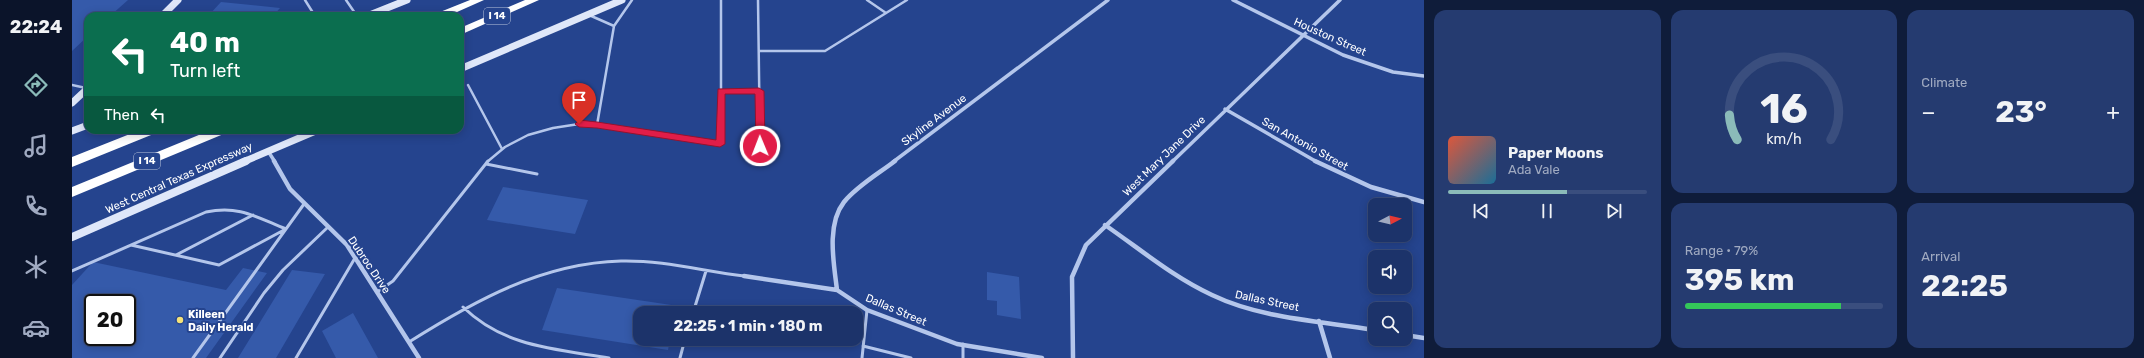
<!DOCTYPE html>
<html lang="en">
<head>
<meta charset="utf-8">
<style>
  :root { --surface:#1c336a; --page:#253b70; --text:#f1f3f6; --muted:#a0aac1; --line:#3a4e7e; --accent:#8bbbb9 }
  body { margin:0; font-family:Rubik,sans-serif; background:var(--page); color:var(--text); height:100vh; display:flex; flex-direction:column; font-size:15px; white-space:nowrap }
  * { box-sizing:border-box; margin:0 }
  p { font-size:13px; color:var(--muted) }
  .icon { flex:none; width:22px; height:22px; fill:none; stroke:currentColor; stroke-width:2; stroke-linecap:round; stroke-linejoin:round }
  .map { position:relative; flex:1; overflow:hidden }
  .panel { display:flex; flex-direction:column; gap:10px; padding:10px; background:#0f1c3a; width:720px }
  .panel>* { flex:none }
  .top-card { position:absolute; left:12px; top:12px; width:380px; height:122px; border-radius:12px; box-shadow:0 2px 10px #0003,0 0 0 1px var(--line); background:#0b6e4f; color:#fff; overflow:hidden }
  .needle { width:26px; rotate:83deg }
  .controls { position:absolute; left:1296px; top:198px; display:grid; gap:8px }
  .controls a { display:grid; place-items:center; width:44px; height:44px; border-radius:8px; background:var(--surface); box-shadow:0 2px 10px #0003,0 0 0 1px var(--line); font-size:20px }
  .speed { position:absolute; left:12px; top:294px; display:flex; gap:8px; font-size:20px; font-weight:700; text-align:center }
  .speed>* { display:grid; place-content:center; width:52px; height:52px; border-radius:50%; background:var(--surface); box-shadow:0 2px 10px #0003,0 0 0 1px var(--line); line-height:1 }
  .speed .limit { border:2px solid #111; border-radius:6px; background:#fff; color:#111 }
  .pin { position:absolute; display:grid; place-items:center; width:34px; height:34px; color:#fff; margin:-41px -17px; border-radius:50% 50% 50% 0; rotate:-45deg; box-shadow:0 0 4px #0007 }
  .pin .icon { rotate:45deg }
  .me { position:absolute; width:44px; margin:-22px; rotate:359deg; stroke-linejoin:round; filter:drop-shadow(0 0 3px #0008) }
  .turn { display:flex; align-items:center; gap:14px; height:84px; padding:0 20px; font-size:18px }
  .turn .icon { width:52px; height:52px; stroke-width:2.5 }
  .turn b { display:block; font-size:28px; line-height:34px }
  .then { display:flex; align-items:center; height:38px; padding:0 20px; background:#0003; gap:8px; font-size:15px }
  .big { font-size:30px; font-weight:700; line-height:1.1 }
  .panel .widget { flex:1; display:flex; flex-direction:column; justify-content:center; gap:6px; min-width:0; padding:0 14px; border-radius:12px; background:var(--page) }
  .panel .dial { align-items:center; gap:0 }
  .dial svg { height:104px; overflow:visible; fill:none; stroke:var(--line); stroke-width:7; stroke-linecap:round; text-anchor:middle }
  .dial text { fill:var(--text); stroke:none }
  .song { display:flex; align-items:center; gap:12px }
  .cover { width:48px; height:48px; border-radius:6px; background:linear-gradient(135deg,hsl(10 70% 55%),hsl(200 70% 35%)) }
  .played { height:4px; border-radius:2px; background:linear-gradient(90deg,var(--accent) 60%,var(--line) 60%) }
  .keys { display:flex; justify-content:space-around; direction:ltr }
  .heat { display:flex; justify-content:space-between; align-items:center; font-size:22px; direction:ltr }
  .charge { height:6px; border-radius:3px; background:linear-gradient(90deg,#34c759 79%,var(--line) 0) }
  .panel .tiles { flex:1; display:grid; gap:10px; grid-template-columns:repeat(3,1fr) }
  .widget:first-child { grid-row:span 2 }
  .trip { position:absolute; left:561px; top:306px; width:230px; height:40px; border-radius:12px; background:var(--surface); box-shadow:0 2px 10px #0003,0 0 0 1px var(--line); font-weight:700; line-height:40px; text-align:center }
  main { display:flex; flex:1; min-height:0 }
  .menu { display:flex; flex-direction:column; width:72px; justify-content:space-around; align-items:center; background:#0b142a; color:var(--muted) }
  .menu .icon { width:28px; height:28px }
  .menu .selected { color:var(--accent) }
  .menu b { font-size:18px; color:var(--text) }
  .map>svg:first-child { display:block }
  .building { fill:#355aaa; fill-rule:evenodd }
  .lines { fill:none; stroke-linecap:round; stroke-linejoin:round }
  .lane-far1 { stroke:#b4c6eb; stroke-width:2.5 }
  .lane { stroke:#b4c6eb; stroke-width:3 }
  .street-far1 { stroke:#b4c6eb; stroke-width:3.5 }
  .street { stroke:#b4c6eb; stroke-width:4.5 }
  .secondary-far1 { stroke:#dfe7f9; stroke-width:7 }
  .secondary { stroke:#dfe7f9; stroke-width:8 }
  .highway { fill:#fff; fill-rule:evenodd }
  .route { fill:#e11d48; stroke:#92132f }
  .poi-dot { fill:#f5e278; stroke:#25448e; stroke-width:1.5 }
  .labels { text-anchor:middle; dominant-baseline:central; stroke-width:4; stroke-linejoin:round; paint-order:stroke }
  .shield { fill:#25448e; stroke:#bec7dd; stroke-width:1 }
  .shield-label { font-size:10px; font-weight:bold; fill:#fff }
  .street-label { font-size:11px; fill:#fff; stroke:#25448e }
  .poi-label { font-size:11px; font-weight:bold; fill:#fff; stroke:#25448e; text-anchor:start }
</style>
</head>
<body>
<main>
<nav class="menu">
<b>22:24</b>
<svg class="icon selected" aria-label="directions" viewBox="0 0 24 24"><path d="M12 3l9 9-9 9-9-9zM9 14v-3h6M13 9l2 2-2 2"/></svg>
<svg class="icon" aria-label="music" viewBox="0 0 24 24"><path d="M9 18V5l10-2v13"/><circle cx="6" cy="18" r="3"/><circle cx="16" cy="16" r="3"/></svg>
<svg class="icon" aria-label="phone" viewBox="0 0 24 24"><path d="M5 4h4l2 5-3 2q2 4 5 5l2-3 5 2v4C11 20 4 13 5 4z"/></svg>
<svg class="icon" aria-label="climate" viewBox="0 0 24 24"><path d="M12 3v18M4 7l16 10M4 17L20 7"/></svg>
<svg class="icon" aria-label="car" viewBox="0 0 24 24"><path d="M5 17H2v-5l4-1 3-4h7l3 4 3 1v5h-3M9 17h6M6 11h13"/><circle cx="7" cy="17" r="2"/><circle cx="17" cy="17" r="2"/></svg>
</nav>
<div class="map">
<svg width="1352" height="358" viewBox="0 0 1352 358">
  <rect width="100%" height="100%" fill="#25448e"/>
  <path class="building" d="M0,0H56L38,16H16V36L0,51Z
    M149,2L208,8L201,16H136Z
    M431,187L516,200L503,234L415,220Z
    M21,262L154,290L171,268L195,273L134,358H0V285ZM21,303H55V337H21Z
    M220,270L253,274L204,358H166Z
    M915,272L947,277L949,319L925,315V301L915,300Z
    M485,288L606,306L605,313H568V339H598L596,350L470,330Z
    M281,313L306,358H264L250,331Z"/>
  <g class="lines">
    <path class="lane-far1" d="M233,0L243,16
      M274,0L285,16
      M686,0L688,146
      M795,0L814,13
      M517,15L542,26
      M687,51H753L835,0
      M0,85L14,88
      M396,85L430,149
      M649,92L687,91
      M525,125L542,26L560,0
      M415,162L433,147L456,135L481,128L507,124L649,144V0"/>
    <path class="lane" d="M414,164L465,174
      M59,245L147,265L212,230
      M104,255L181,215
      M0,271L134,212C167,205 184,217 214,229
      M305,292L321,281L416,161
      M391,307C432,347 483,349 537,358
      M621,313L634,271
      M337,342C402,301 470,263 549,261C590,260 631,271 672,276
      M891,344V358
      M791,346L839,358
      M121,358L232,204
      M148,358L192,293L211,270L256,227
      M224,358L283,258
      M608,358L613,339
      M790,358L795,310"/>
    <path class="street-far1" d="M1161,0L1271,55L1321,72L1352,76
      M1153,109L1245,162
      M196,151L203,162
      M821,162L1036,0
      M1100,162L1268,0"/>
    <path class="street" d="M202,161L218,189L275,245L347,358
      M1243,161L1299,187L1352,202
      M1033,225C1068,249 1101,277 1140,295C1190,319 1249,321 1303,330
      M672,276L765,290L795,310L885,344L970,358
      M765,290C762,264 754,225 772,202C785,186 806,174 823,161
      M1247,321L1258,358
      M1333,335L1352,338
      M1001,358L1000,277L1014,245L1101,161"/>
    <path class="secondary-far1" d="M90,16L106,0
      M295,16L335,0
      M388,69L550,0
      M0,103L16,88
      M0,131L16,125
      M171,162L246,130"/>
    <path class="secondary" d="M0,237L174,161"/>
    <path class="highway" d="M398,0H412L376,16H362L363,14Z
      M453,0H467L388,35V28Z
      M68,130H86L84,133L0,167V157Z
      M139,130H156L154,133L0,197V187Z"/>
  </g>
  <path class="route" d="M687,88L692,91L693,146L688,149L684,146L683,94H653V144L648,147L525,128L507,127L503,124L507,120L525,122L644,140L646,89Z"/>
  <circle class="poi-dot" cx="108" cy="320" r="4"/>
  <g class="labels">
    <g class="shield">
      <rect x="412" y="8" width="26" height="16" rx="3"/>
      <rect x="62" y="153" width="26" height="16" rx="3"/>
    </g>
    <g class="shield-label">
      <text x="425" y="16">I 14</text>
      <text x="75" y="161">I 14</text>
    </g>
    <g class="street-label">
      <text transform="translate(1258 37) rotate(24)">Houston Street</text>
      <text transform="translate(862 120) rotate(-37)">Skyline Avenue</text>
      <text transform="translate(1233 144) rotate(29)">San Antonio Street</text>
      <text transform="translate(1092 156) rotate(-44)">West Mary Jane Drive</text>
      <text transform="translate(107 178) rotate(-24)">West Central Texas Expressway</text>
      <text transform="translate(297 265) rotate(56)">Dubroc Drive</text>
      <text transform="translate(1195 301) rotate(12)">Dallas Street</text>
      <text transform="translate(824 310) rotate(23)">Dallas Street</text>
    </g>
    <g class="poi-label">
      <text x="116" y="314">Killeen<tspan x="116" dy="13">Daily Herald</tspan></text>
    </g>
  </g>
</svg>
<div class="controls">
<a><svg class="needle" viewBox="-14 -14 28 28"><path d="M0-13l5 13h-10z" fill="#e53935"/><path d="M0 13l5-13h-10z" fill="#a0aac1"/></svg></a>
<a><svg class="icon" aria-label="sound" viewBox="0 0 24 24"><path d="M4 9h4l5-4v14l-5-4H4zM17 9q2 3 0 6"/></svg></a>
<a><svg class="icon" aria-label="search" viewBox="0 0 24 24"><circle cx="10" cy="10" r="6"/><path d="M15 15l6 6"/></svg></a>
</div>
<div class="speed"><div class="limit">20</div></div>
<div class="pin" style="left:507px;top:124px;background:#d93025"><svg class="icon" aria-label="arrive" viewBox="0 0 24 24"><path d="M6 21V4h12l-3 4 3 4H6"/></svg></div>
<svg class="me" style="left:688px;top:146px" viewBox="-20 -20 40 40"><circle r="17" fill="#e11d48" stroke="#fff" stroke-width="3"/><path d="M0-11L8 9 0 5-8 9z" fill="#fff"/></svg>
<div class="trip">22:25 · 1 min · 180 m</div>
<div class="top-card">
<div class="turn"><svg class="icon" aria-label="left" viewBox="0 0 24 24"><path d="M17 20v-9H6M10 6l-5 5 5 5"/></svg><div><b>40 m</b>Turn left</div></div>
<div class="then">Then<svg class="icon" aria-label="left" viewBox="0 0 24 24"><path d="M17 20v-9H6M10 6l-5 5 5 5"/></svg></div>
</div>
</div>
<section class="panel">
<div class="tiles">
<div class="widget">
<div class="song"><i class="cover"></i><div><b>Paper Moons</b><p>Ada Vale</p></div></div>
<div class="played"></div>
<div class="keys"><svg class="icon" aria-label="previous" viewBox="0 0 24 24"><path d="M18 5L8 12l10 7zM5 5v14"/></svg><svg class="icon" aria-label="pause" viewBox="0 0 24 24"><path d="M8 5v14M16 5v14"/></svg><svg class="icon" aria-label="next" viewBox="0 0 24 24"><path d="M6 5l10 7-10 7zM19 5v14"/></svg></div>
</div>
<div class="widget dial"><svg viewBox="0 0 100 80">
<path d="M14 69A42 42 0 1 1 86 69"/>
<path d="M14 69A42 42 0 0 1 8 50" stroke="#8bbbb9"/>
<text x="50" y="56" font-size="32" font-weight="700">16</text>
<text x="50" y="72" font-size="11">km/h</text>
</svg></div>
<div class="widget"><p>Climate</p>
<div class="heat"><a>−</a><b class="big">23°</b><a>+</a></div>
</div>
<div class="widget"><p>Range · 79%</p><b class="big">395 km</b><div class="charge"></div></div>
<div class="widget"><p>Arrival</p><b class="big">22:25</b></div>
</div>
</section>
</main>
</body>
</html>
